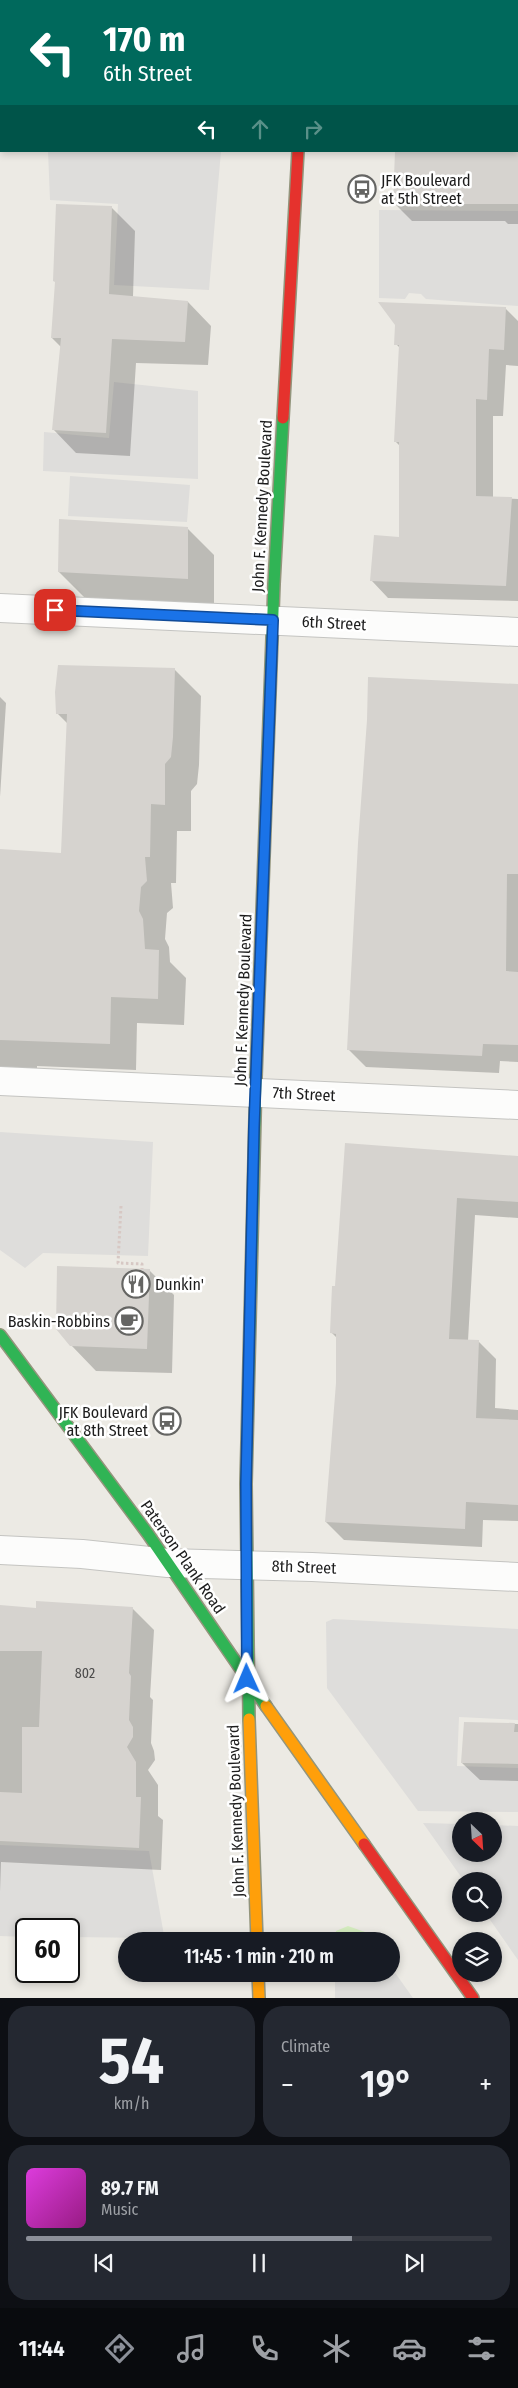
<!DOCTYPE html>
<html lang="en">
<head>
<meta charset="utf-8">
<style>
  :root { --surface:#171b24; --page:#242831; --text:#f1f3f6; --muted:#9ea1a6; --line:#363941; --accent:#8c9099 }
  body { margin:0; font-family:"Fira Sans Condensed",sans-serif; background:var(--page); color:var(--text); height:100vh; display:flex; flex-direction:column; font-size:19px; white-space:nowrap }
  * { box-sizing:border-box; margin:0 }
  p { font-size:16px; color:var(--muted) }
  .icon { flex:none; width:28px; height:28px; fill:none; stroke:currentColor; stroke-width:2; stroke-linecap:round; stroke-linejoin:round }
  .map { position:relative; height:1998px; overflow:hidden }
  .sheet { display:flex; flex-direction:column; gap:8px; padding:8px; background:#0d0f14; flex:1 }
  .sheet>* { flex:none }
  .guide { position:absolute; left:0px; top:0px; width:519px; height:152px; box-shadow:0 2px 8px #0003; background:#00695c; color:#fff; overflow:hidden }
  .needle { width:32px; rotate:155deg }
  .tools { position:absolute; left:452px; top:1812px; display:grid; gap:10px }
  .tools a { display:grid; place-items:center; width:50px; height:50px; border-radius:50%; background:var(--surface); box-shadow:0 2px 8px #0003; font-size:25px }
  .speed { position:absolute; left:15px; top:1918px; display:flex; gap:10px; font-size:25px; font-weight:700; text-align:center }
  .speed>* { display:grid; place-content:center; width:65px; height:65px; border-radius:50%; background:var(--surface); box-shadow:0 2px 8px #0003; line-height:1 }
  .speed .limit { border:2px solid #111; border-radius:8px; background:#fff; color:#111 }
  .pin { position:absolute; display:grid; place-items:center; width:42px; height:42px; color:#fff; margin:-21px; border-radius:10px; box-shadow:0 2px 8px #0006 }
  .me { position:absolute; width:55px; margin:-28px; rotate:359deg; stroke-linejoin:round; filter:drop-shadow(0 0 4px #0008) }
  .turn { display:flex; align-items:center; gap:18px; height:105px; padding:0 20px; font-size:22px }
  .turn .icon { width:65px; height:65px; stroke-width:2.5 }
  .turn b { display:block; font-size:35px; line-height:42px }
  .lanes { display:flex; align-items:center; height:48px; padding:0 20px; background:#0003; justify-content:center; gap:25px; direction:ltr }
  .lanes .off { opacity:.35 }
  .big { font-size:38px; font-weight:600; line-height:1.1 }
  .sheet .card { flex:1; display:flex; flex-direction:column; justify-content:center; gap:8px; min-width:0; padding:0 18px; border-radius:20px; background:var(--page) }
  .sheet .dial { align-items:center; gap:0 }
  .dial b { font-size:65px; line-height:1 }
  .song { display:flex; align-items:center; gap:15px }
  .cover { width:60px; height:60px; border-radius:8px; background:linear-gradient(135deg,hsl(300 70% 55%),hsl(310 70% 35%)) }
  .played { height:5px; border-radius:2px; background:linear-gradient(90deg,var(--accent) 70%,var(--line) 70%) }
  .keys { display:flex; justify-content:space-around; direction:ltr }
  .heat { display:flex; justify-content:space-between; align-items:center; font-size:28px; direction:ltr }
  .sheet .tiles { flex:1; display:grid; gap:8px; grid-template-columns:1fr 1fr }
  .card:last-child { grid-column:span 2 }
  .trip { position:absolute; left:118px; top:1932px; width:282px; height:50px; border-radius:25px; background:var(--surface); box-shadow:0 2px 8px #0003; font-weight:600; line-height:50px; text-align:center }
  .menu { display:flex; height:80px; justify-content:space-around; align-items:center; background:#090b0e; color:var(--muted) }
  .menu .icon { width:35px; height:35px }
  .menu .selected { color:var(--accent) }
  .menu b { font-size:22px; color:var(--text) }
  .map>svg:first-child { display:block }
  .residential { fill:#dbd9d6 }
  .grass { fill:#d5edbf }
  .parking { fill:#dedddb }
  .shadow { fill:#0003 }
  .building { fill:#d6d3cf }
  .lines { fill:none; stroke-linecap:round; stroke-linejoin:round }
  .street-casing { stroke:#c4c4c1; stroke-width:30 }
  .fast-casing { stroke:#93957c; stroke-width:14 }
  .slow-casing { stroke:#93957c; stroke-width:14 }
  .jam-casing { stroke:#93957c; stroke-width:14 }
  .path { stroke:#d7c8c4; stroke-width:3; stroke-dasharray:2.5 2.5; stroke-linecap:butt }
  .street { stroke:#fcfcfb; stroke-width:28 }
  .fast { stroke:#30b455; stroke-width:11 }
  .slow { stroke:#ff9f0a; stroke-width:11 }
  .jam { stroke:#e5322d; stroke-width:11 }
  .route-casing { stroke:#114b97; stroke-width:12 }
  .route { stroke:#1a73e8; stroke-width:9 }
  .labels { text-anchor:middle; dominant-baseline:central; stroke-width:5; stroke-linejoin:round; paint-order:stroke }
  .number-label { font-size:14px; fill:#4b4a4a }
  .poi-label { font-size:16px; fill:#1d1d1d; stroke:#fff; text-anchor:start }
  .street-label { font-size:16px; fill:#1d1d1d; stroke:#fff }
</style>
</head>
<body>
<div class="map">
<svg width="518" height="1998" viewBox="0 0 518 1998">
  <rect width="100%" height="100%" fill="#eceae4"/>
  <path class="residential" d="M0,0H518V16V1H1L0,18Z"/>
  <path class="grass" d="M348,1926L365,1932L372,1941H334L336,1931Z"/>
  <path class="parking" d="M48,151H221L209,290L114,285L118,204L50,200Z
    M379,210L518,211V306L426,299L421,294L409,293L405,299L379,298Z
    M114,382L198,391V479L43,471L44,432L109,438Z
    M70,476L190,485L187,522L68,516Z
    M0,1132L153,1142L148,1256L43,1253L25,1268L0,1250Z
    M333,1619L518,1629V1720L459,1717L457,1766L518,1768V1812L418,1811L327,1688L326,1622Z
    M423,1823L461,1824V1854H494V1825L518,1826V1960L486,1914H494V1881H464Z
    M0,1845L149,1851L165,1941L155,1938L69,1937V1929H26V1937L0,1936Z
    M391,1967L413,1998H335V1974H391Z"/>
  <path class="shadow" d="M0,0H2L0,28Z
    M118,0H231L118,1Z
    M405,0H518V50V1Z
    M518,144V224H508L505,221H412L395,204L518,151Z
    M111,207L135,231L133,297L188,302L211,326L208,365L136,363L130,456L76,453L53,429L61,347L52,338Z
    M505,308L518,321V366L506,365L503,416H493V498L518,499V601L388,598L372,581L400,538V446L395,441L400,348L396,344Z
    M187,528L214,555V606L86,599L59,572Z
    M174,669L201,696L199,765L197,784L191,791V831H177L176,883H171L173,908L167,913L165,939L169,947L170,962L186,978L184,1025L137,1023L136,1070L37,1066V1069L0,1068V850L62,854L68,724L57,713Z
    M518,686V1062L500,1061L499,1073L366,1067L348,1049Z
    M0,697L6,703L0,797Z
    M346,1145L518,1158V1218L475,1215L468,1341H478L496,1359L495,1408L518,1410V1521L483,1520L482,1547L344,1540L326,1522L337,1383V1338L331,1332L336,1288Z
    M149,1270L174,1295L172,1373L96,1371L71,1345Z
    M0,1606L37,1609L132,1608L154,1630L150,1697L153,1700L151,1743L154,1751L155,1760L148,1770L158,1785V1816L163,1820L161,1870L1,1862L0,1892Z
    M465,1723L518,1724V1781L480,1780L462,1763Z"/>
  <path class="building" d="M395,151H518V204H393Z
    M56,204L112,206L109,294L188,301L185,342L112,339L106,433L52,430L61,338H51L55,282L53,281Z
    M378,302L506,307L504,350L489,349L487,400L476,399V496L512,497L506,586L370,581L374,535L399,537V442H394L399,345H394L395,325Z
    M59,519L188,527V579L58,572Z
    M58,665L175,668L173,737L171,757L165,764V805L151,804L150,857H145L147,881L141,887L139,911L143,919L145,949L159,950L158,999L111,997L110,1044L0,1040V849L61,853L67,714H56L55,692Z
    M368,677L518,684V874H507L506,971L518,972V1045L483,1044L482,1056L347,1050L358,843L367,720Z
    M345,1143L518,1156V1202L457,1198L449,1339L479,1340L476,1418L518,1420V1505L466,1502L465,1529L325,1522L336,1383V1334L330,1333L332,1286H335Z
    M57,1266L150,1269L147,1349L70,1346L56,1329Z
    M36,1601L133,1607L129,1673L131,1676L129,1720L133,1727V1737L127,1747L136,1762V1797H141L139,1848L0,1841V1792L22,1793V1727H39L42,1651H0V1605L36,1608Z
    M464,1722L515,1723L514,1732H518V1764L461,1763Z"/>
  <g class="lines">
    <g class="street-casing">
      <path id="street" d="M0,608L518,632
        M0,1081L518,1105
        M0,1550L82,1554L168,1563L312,1567L518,1577"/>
    </g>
    <g class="fast-casing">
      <path id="fast" d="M307,1L308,0
        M266,801L274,584L283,418
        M0,1335L148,1534L266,1706
        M249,1719L246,1484L256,1077"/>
    </g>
    <g class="slow-casing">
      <path id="slow" d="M0,66H1
        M256,1077L266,801
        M266,1706L364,1844
        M249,1719L257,1941
        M258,1974L259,1998"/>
    </g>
    <g class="jam-casing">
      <path id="jam" d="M283,418L298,151
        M364,1844L473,1998"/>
    </g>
    <path class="path" d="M121,1206L118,1263L142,1264V1269"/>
    <use href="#street" class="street"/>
    <use href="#fast" class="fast"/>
    <use href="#slow" class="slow"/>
    <use href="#jam" class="jam"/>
  </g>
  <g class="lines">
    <g class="route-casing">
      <path id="route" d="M55,610L273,620L254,1127L246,1484L247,1679"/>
    </g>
    <use href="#route" class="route"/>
  </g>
  <defs>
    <g id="bus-ring" transform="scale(1.4375)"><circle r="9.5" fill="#fff" stroke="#656563" stroke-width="1.5"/><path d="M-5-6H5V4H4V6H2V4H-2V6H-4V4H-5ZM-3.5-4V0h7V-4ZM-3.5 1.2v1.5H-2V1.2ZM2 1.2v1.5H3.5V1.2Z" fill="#656563"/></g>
    <g id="restaurant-ring" transform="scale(1.4375)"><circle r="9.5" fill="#fff" stroke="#656563" stroke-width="1.5"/><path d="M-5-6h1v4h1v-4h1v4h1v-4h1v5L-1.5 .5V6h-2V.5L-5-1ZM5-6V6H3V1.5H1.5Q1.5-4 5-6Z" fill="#656563"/></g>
    <g id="cafe-ring" transform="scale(1.4375)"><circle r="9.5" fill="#fff" stroke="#656563" stroke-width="1.5"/><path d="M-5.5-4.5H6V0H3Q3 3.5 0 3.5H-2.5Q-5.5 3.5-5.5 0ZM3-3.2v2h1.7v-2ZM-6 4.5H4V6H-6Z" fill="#656563"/></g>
  </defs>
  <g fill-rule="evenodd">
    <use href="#bus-ring" x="362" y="189"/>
    <use href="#restaurant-ring" x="136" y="1284"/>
    <use href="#cafe-ring" x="129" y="1321"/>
    <use href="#bus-ring" x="167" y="1421"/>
  </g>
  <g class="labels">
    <g class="number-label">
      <text x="85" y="1673">802</text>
    </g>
    <g class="poi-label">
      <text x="381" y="180">JFK Boulevard<tspan x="381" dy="18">at 5th Street</tspan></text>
      <text x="155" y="1284">Dunkin'</text>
      <text x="110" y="1321" text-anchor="end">Baskin-Robbins</text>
      <text x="148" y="1412" text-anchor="end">JFK Boulevard<tspan x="148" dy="18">at 8th Street</tspan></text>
    </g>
    <g class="street-label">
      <text transform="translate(262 506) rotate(-87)">John F. Kennedy Boulevard</text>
      <text transform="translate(334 623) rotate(3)">6th Street</text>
      <text transform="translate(243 1000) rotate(-88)">John F. Kennedy Boulevard</text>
      <text transform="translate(304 1094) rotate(3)">7th Street</text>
      <text transform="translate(183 1557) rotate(55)">Paterson Plank Road</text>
      <text transform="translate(304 1567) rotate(2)">8th Street</text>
      <text transform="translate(236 1811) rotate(-92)">John F. Kennedy Boulevard</text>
    </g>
  </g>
</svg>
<div class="tools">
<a><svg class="needle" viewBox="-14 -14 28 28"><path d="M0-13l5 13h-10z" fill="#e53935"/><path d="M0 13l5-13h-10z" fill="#9ea1a6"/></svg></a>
<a><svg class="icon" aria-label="search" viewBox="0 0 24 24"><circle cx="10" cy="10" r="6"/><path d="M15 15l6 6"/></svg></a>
<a><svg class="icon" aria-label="layers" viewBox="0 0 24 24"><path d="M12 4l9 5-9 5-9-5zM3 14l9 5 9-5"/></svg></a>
</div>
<div class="speed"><div class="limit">60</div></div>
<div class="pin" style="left:55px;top:610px;background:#d93025"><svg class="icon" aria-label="arrive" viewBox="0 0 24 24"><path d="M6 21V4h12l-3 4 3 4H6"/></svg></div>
<svg class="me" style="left:247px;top:1679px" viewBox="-20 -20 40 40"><path d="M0-17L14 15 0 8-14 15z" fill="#1a73e8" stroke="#fff" stroke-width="4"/></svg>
<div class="trip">11:45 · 1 min · 210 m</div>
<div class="guide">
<div class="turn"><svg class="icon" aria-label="left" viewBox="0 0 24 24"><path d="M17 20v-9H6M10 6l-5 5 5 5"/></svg><div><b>170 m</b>6th Street</div></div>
<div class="lanes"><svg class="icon" aria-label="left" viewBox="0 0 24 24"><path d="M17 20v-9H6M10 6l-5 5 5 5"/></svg><svg class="icon off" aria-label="ahead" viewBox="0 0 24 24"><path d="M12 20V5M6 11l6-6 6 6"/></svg><svg class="icon off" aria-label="right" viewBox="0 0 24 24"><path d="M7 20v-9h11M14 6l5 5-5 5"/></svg></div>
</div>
</div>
<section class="sheet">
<div class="tiles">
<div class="card dial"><b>54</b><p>km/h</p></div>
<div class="card"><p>Climate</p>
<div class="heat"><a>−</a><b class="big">19°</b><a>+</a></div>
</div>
<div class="card">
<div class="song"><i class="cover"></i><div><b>89.7 FM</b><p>Music</p></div></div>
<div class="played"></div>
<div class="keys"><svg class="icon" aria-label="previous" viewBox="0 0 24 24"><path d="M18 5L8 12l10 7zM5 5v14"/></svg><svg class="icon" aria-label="pause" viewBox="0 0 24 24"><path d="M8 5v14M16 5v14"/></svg><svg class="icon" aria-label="next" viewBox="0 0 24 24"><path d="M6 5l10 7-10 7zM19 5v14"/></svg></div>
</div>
</div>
</section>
<nav class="menu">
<b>11:44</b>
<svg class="icon selected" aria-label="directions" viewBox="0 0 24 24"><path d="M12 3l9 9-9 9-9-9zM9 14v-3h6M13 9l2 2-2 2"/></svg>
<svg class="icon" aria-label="music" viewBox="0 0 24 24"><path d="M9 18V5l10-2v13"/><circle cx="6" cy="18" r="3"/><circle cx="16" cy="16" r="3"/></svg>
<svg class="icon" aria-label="phone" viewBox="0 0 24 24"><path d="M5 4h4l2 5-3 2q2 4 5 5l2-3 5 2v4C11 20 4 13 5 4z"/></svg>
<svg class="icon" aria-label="climate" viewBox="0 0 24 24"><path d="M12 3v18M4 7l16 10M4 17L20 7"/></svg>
<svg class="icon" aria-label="car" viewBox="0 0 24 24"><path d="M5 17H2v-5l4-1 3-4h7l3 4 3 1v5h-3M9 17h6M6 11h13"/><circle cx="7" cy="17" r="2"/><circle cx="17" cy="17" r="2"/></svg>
<svg class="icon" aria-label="filters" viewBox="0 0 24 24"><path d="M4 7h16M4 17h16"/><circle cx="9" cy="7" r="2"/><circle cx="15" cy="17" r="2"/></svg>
</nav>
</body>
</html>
